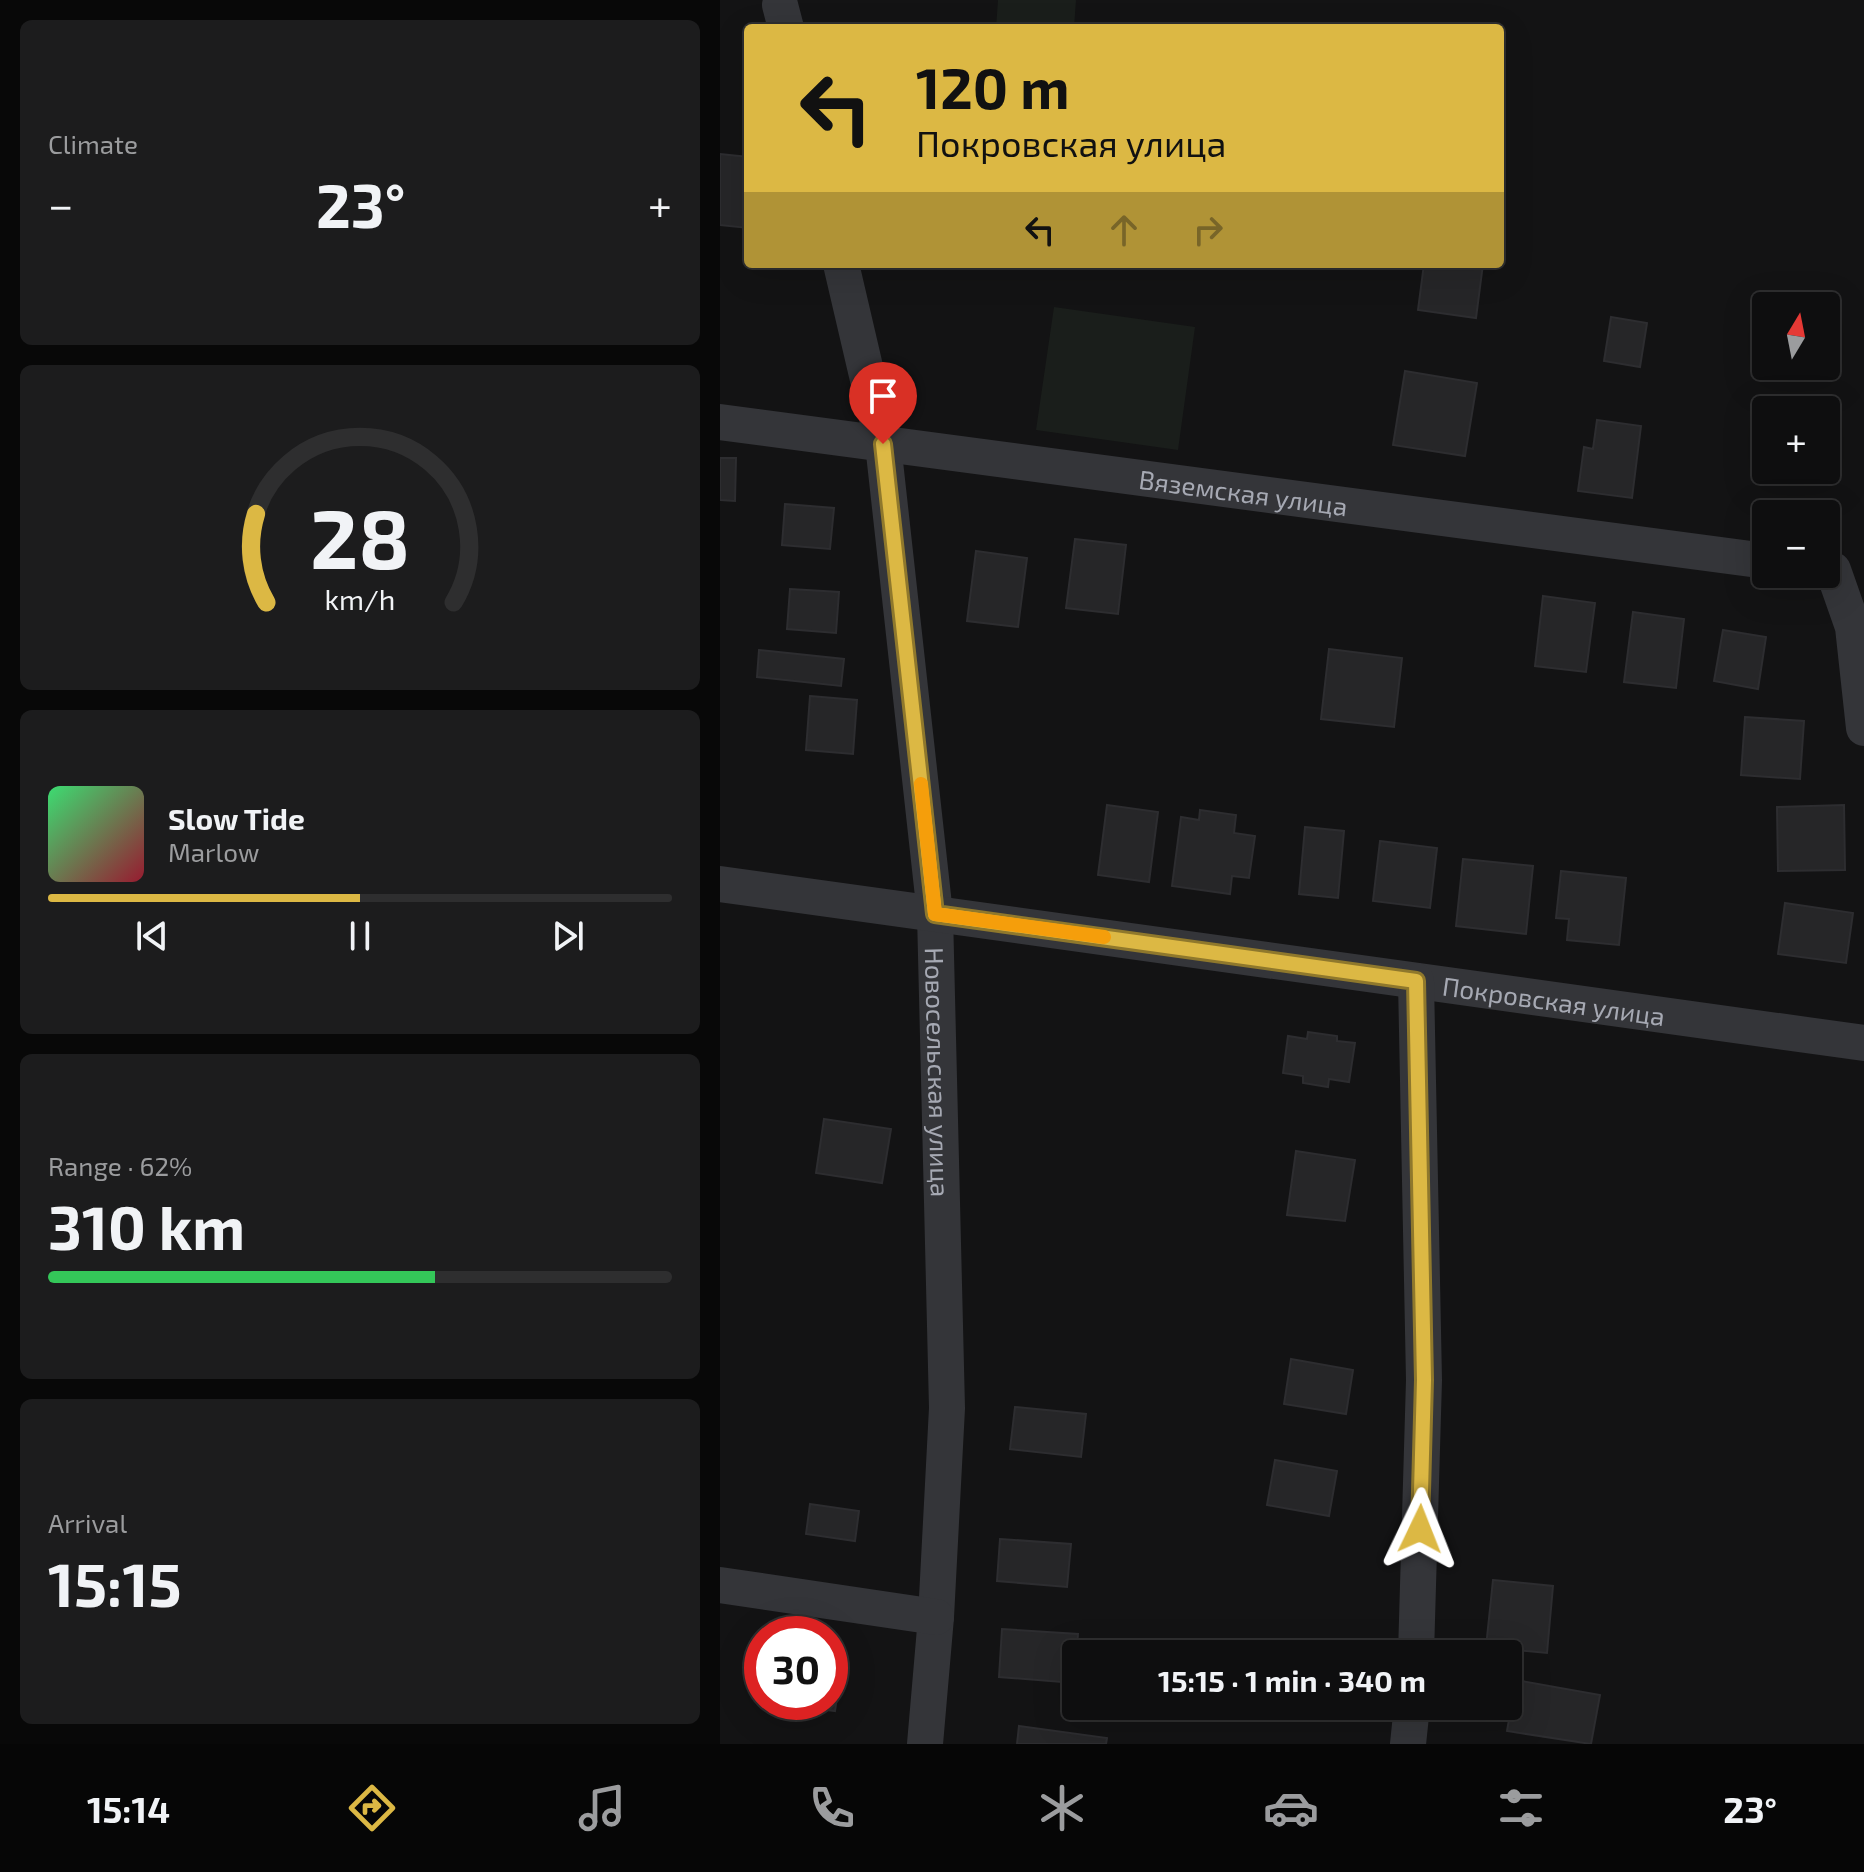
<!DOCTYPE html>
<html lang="en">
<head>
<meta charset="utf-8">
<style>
  :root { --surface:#0e0e0f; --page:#1c1c1d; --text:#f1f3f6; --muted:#9b9c9e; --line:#2e2e2f; --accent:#dcb844 }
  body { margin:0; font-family:"Exo 2",sans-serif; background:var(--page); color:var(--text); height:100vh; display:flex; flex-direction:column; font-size:30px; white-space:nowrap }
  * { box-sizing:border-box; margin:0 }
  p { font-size:26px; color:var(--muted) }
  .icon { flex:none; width:44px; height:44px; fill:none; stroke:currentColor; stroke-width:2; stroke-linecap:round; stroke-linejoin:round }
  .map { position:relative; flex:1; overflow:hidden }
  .sheet { display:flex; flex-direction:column; gap:20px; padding:20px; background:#080808; width:720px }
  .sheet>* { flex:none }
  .banner { position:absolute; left:24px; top:24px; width:760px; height:244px; border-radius:8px; box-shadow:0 8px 32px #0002,0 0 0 2px var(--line); background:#dcb844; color:#111; overflow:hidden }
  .needle { width:52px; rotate:10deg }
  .fabs { position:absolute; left:1032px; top:292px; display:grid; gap:16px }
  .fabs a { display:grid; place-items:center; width:88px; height:88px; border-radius:8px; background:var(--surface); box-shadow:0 8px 32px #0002,0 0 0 2px var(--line); font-size:40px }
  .speed { position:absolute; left:24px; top:1616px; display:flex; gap:16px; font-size:40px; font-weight:700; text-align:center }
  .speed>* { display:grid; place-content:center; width:104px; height:104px; border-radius:50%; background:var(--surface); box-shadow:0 8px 32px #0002,0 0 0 2px var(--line); line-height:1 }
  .speed .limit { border:12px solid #d22; background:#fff; color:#111 }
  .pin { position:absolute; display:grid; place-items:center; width:68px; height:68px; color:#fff; margin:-82px -34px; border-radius:50% 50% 50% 0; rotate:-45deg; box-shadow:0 0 8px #0007 }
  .pin .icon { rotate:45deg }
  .me { position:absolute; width:88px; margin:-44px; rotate:2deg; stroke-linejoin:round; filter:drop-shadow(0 0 6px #0008) }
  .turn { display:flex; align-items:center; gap:28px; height:168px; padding:0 40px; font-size:36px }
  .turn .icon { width:104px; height:104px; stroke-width:2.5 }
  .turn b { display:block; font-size:56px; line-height:68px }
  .lanes { display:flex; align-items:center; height:76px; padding:0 40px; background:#0003; justify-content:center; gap:40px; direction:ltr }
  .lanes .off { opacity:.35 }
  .big { font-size:60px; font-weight:700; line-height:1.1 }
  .sheet .widget { flex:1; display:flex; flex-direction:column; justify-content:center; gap:12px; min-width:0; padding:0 28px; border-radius:12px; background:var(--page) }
  .sheet .dial { align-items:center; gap:0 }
  .dial svg { height:208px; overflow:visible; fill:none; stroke:var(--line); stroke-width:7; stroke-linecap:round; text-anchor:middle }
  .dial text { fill:var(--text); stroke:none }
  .song { display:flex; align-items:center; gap:24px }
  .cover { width:96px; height:96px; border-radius:12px; background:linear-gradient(135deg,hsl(140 70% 55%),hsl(350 70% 35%)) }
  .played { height:8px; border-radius:4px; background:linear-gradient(90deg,var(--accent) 50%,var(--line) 50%) }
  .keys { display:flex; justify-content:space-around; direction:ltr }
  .heat { display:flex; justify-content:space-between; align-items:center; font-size:44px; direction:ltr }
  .charge { height:12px; border-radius:6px; background:linear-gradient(90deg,#34c759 62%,var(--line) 0) }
  .trip { position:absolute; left:342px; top:1640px; width:460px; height:80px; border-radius:8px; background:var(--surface); box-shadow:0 8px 32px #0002,0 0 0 2px var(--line); font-weight:700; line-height:80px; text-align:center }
  .tab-bar { display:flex; height:128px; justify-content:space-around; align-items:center; background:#060606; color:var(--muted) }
  .tab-bar .icon { width:56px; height:56px }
  .tab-bar .active { color:var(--accent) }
  .tab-bar b { font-size:36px; color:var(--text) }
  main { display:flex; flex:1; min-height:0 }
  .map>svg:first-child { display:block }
  .green { fill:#1a1e1b }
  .building { fill:#262628; stroke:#2d2d30; stroke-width:2 }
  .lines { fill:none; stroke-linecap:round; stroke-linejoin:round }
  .minor { stroke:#343539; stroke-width:36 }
  .route-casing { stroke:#8f782c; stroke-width:20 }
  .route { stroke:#dcb844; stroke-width:14 }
  .slow { stroke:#f59e0b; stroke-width:14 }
  .labels { text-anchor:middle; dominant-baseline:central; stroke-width:8; stroke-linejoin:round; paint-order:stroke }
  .street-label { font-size:26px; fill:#a6a9b3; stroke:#0e0e0f }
</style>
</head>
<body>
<main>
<section class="sheet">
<div class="widget"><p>Climate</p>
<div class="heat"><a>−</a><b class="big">23°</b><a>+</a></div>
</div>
<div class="widget dial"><svg viewBox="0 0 100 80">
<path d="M14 69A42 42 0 1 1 86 69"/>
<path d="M14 69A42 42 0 0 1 10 35" stroke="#dcb844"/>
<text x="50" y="56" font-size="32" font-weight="700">28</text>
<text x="50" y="72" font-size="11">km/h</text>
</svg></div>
<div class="widget">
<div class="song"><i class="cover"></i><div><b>Slow Tide</b><p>Marlow</p></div></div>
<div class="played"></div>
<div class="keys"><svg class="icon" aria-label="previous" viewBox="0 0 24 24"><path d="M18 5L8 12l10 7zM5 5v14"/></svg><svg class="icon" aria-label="pause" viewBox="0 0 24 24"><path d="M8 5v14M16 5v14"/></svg><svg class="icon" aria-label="next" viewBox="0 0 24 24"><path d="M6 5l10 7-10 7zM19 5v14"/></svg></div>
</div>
<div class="widget"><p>Range · 62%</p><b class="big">310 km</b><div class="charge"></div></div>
<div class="widget"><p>Arrival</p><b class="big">15:15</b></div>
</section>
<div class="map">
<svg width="1144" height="1744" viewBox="0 0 1144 1744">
  <rect width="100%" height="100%" fill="#131314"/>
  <path class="green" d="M278,0H356L354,28H276Z
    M334,307L475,327L458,450L316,430Z"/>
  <path class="building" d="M0,154L28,157V228L0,225Z
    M704,264H763L756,318L698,310Z
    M891,317L927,323L920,367L884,361Z
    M685,371L757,383L745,456L673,445Z
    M877,420L921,426L912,498L858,491L864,447L873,449Z
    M0,458H16L15,501L0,500Z
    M65,504L114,508L110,549L62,545Z
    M355,539L406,545L398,614L346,608Z
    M256,551L307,558L298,627L247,621Z
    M70,589L119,592L116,633L67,629Z
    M823,596L875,603L866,672L815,666Z
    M913,612L964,619L956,688L904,682Z
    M1003,630L1046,637L1038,689L994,681Z
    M609,649L682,658L674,727L601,719Z
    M39,650L124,659L121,686L37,677Z
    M90,696L137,700L133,754L86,750Z
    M1025,717L1084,721L1080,779L1021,775Z
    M387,805L438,812L429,882L378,875Z
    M1124,805L1125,870L1058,871L1057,807Z
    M480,810L516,815L514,833L535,836L529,878L512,876L510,894L452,886L461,817L479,820Z
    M585,827L624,831L618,898L579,894Z
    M660,841L717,848L710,908L653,901Z
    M743,859L813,866L806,934L736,926Z
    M841,871L906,878L899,945L847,940L849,919L836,918Z
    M1065,903L1133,913L1126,963L1058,954Z
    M588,1032L617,1036V1041L635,1043L629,1082L609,1079L608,1087L583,1083V1076L563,1073L568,1036L587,1039Z
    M104,1119L171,1129L162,1183L96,1173Z
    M576,1151L635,1160L625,1221L567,1215Z
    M571,1359L633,1370L626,1414L564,1404Z
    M295,1407L366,1414L361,1457L290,1449Z
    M555,1460L617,1471L609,1516L547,1505Z
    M90,1504L139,1511L135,1541L86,1534Z
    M280,1539L351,1544L347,1587L277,1581Z
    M773,1580L833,1586L827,1653L766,1647Z
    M282,1629L358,1634L354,1683L279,1677Z
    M110,1660L122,1662L115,1711L57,1703L110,1702Z
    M796,1680L880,1695L871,1744L787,1731Z
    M299,1726L387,1738L386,1744H297Z"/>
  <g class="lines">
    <g class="minor">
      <path d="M60,5L66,28"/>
      <path id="s1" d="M121,264L163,444L215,914L227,1408L216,1617L205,1744"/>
      <path id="s2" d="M0,422L1046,561"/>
      <path d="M1113,570L1133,627L1144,728"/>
      <path id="s3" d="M0,884L1144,1043"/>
      <path d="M696,981L704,1380L696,1654"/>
      <path d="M0,1585L216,1617"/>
      <path d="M688,1744L692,1706"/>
    </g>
  </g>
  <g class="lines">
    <g class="route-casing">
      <path id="route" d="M163,444L215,914L696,981L704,1380L700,1529"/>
    </g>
    <use href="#route" class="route"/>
    <path class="slow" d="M201,784L215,914L384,937"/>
  </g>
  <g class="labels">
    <g class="street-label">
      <text stroke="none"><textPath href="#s2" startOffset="528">Вяземская улица</textPath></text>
      <text stroke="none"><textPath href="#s3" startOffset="842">Покровская улица</textPath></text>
      <text stroke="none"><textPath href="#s1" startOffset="816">Новосельская улица</textPath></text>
    </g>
  </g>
</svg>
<div class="fabs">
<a><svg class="needle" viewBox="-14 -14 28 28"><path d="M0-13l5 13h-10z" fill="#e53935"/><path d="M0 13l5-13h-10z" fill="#9b9c9e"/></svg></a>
<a>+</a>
<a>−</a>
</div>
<div class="speed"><div class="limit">30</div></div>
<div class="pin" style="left:163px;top:444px;background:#d93025"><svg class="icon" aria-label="arrive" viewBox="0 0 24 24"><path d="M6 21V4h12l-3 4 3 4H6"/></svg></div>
<svg class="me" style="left:700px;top:1529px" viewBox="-20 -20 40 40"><path d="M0-17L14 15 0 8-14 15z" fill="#dcb844" stroke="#fff" stroke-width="4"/></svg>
<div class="trip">15:15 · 1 min · 340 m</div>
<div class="banner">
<div class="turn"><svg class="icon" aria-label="left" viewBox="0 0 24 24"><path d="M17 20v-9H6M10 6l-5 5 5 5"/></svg><div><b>120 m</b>Покровская улица</div></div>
<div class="lanes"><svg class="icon" aria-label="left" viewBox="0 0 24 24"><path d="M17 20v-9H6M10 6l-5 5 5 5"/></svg><svg class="icon off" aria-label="ahead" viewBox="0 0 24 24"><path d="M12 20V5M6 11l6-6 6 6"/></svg><svg class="icon off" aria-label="right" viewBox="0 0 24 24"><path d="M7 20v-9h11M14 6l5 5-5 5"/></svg></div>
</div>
</div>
</main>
<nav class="tab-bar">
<b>15:14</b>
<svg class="icon active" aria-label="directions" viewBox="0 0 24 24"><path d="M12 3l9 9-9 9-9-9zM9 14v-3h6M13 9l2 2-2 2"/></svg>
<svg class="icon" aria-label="music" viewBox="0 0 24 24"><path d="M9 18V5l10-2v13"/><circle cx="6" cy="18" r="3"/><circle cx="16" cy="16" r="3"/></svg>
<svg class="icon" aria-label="phone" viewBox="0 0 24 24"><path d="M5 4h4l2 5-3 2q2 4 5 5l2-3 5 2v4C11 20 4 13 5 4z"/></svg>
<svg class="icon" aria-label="climate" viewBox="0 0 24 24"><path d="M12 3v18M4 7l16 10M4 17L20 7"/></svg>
<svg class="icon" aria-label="car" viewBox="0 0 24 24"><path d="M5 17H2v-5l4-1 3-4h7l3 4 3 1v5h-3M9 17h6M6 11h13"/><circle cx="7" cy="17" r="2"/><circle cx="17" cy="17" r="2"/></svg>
<svg class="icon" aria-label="filters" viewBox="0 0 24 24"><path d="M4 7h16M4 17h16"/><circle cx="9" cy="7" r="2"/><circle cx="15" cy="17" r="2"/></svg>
<b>23°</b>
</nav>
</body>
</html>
